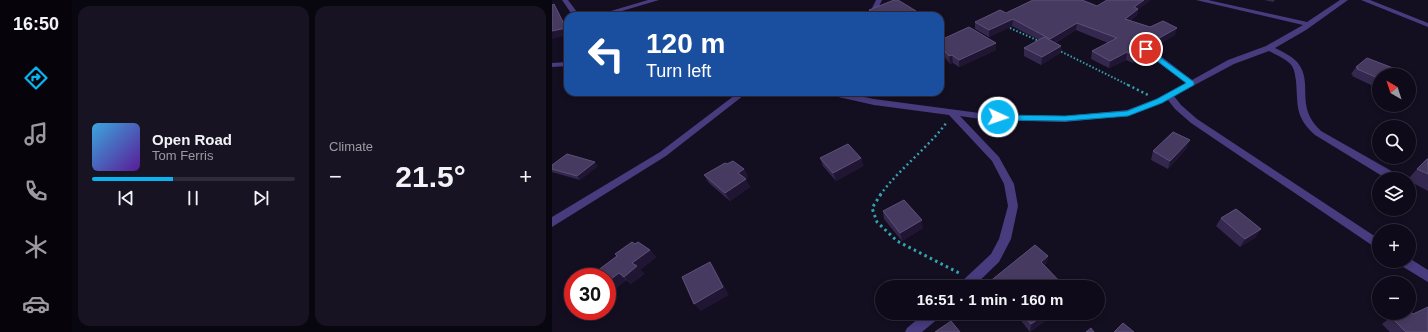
<!DOCTYPE html>
<html lang="en">
<head>
<meta charset="utf-8">
<style>
  :root { --surface:#0f0a19; --page:#181322; --text:#f1f3f6; --muted:#9b9aa2; --line:#2f2b38; --accent:#09b4f0 }
  body { margin:0; font-family:Arial,sans-serif; background:var(--page); color:var(--text); height:100vh; display:flex; flex-direction:column; font-size:15px; white-space:nowrap }
  * { box-sizing:border-box; margin:0 }
  p { font-size:13px; color:var(--muted) }
  .icon { flex:none; width:22px; height:22px; fill:none; stroke:currentColor; stroke-width:2; stroke-linecap:round; stroke-linejoin:round }
  .map { position:relative; flex:1; overflow:hidden }
  .side { display:flex; flex-direction:column; gap:6px; padding:6px; background:#08060e; width:480px }
  .side>* { flex:none }
  .top-card { position:absolute; left:12px; top:12px; width:380px; height:84px; border-radius:12px; box-shadow:0 2px 6px #0003,0 0 0 1px var(--line); background:#1a4fa0; color:#fff; overflow:hidden }
  .needle { width:26px; rotate:321deg }
  .controls { position:absolute; left:820px; top:68px; display:grid; gap:8px }
  .controls a { display:grid; place-items:center; width:44px; height:44px; border-radius:50%; background:var(--surface); box-shadow:0 2px 6px #0003,0 0 0 1px var(--line); font-size:20px }
  .speed { position:absolute; left:12px; top:268px; display:flex; gap:8px; font-size:20px; font-weight:700; text-align:center }
  .speed>* { display:grid; place-content:center; width:52px; height:52px; border-radius:50%; background:var(--surface); box-shadow:0 2px 6px #0003,0 0 0 1px var(--line); line-height:1 }
  .speed .limit { border:6px solid #d22; background:#fff; color:#111 }
  .pin { position:absolute; display:grid; place-items:center; width:34px; height:34px; color:#fff; margin:-17px; border:2px solid #fff; border-radius:50%; box-shadow:0 1px 4px #0007 }
  .me { position:absolute; width:44px; margin:-22px; rotate:93deg; stroke-linejoin:round; filter:drop-shadow(0 0 3px #0008) }
  .turn { display:flex; align-items:center; gap:14px; height:84px; padding:0 16px; font-size:18px }
  .turn .icon { width:52px; height:52px; stroke-width:2.5 }
  .turn b { display:block; font-size:28px; line-height:34px }
  .big { font-size:30px; font-weight:600; line-height:1.1 }
  .side .widget { flex:1; display:flex; flex-direction:column; justify-content:center; gap:6px; min-width:0; padding:0 14px; border-radius:12px; background:var(--page) }
  .song { display:flex; align-items:center; gap:12px }
  .cover { width:48px; height:48px; border-radius:6px; background:linear-gradient(135deg,hsl(200 70% 55%),hsl(270 70% 35%)) }
  .played { height:4px; border-radius:2px; background:linear-gradient(90deg,var(--accent) 40%,var(--line) 40%) }
  .keys { display:flex; justify-content:space-around; direction:ltr }
  .heat { display:flex; justify-content:space-between; align-items:center; font-size:22px; direction:ltr }
  .side .tiles { flex:1; display:grid; gap:6px; grid-template-columns:repeat(2,1fr) }
  .trip { position:absolute; left:323px; top:280px; width:230px; height:40px; border-radius:20px; background:var(--surface); box-shadow:0 2px 6px #0003,0 0 0 1px var(--line); font-weight:600; line-height:40px; text-align:center }
  main { display:flex; flex:1; min-height:0 }
  .dock { display:flex; flex-direction:column; width:72px; justify-content:space-around; align-items:center; background:#06040a; color:var(--muted) }
  .dock .icon { width:28px; height:28px }
  .dock .on { color:var(--accent) }
  .dock b { font-size:18px; color:var(--text) }
  .map>svg:first-child { display:block }
  .lines { fill:none; stroke-linecap:round; stroke-linejoin:round }
  .path-far2 { stroke:#32a2ae; stroke-width:2; stroke-dasharray:1.5 2; stroke-linecap:butt }
  .path-far1 { stroke:#32a2ae; stroke-width:2.5; stroke-dasharray:2 3; stroke-linecap:butt }
  .path { stroke:#32a2ae; stroke-width:3; stroke-dasharray:2.5 3.5; stroke-linecap:butt }
  .minor { fill:#483b7e; fill-rule:evenodd }
  .wall { fill:#35284e }
  .shaded-wall { fill:#201634 }
  .building { fill:#473a61; stroke:#5e5179 }
  .route { fill:#09b4f0; stroke:#06759c }
</style>
</head>
<body>
<main>
<nav class="dock">
<b>16:50</b>
<svg class="icon on" aria-label="directions" viewBox="0 0 24 24"><path d="M12 3l9 9-9 9-9-9zM9 14v-3h6M13 9l2 2-2 2"/></svg>
<svg class="icon" aria-label="music" viewBox="0 0 24 24"><path d="M9 18V5l10-2v13"/><circle cx="6" cy="18" r="3"/><circle cx="16" cy="16" r="3"/></svg>
<svg class="icon" aria-label="phone" viewBox="0 0 24 24"><path d="M5 4h4l2 5-3 2q2 4 5 5l2-3 5 2v4C11 20 4 13 5 4z"/></svg>
<svg class="icon" aria-label="climate" viewBox="0 0 24 24"><path d="M12 3v18M4 7l16 10M4 17L20 7"/></svg>
<svg class="icon" aria-label="car" viewBox="0 0 24 24"><path d="M5 17H2v-5l4-1 3-4h7l3 4 3 1v5h-3M9 17h6M6 11h13"/><circle cx="7" cy="17" r="2"/><circle cx="17" cy="17" r="2"/></svg>
</nav>
<section class="side">
<div class="tiles">
<div class="widget">
<div class="song"><i class="cover"></i><div><b>Open Road</b><p>Tom Ferris</p></div></div>
<div class="played"></div>
<div class="keys"><svg class="icon" aria-label="previous" viewBox="0 0 24 24"><path d="M18 5L8 12l10 7zM5 5v14"/></svg><svg class="icon" aria-label="pause" viewBox="0 0 24 24"><path d="M8 5v14M16 5v14"/></svg><svg class="icon" aria-label="next" viewBox="0 0 24 24"><path d="M6 5l10 7-10 7zM19 5v14"/></svg></div>
</div>
<div class="widget"><p>Climate</p>
<div class="heat"><a>−</a><b class="big">21.5°</b><a>+</a></div>
</div>
</div>
</section>
<div class="map">
<svg width="876" height="332" viewBox="0 0 876 332">
  <rect width="100%" height="100%" fill="#140e21"/>
  <g class="lines">
    <path class="path-far2" d="M458,28L489,42
      M506,50L578,86"/>
    <path class="path-far1" d="M576,85L596,95
      M328,195C348,168 375,149 395,122"/>
    <path class="path" d="M329,194L320,208L325,222L345,241L409,274"/>
    <path class="minor" d="M10,0H16L28,16H21Z
      M96,0H107L53,16H42Z
      M324,0H330C325,11 323,16 311,16L319,10Z
      M644,0H656L755,22L788,0H796L754,30L723,48C731,52 740,56 746,63C762,84 742,106 769,131L843,173L844,176L843,179H835L763,135C743,117 746,106 744,81C743,76 743,71 740,66C735,59 724,55 717,51L682,64L622,96L629,105L645,119L827,239V250L639,123L623,109L616,100L576,116L513,122L435,120L408,116L447,157L462,184L466,206L459,239L447,262L421,287H406L408,283L439,254L447,239L456,206L452,184L440,161L397,115L322,105L273,94L272,92H288L322,99L435,114L513,116L575,110L604,99L634,83L591,51V47H597L640,80L676,60L714,46L751,25Z
      M809,0H818L876,23V27Z
      M16,62V66L0,67V63Z
      M187,92H196L114,156L0,227V217L108,152Z
      M857,258L876,270V282L848,265L846,261H857Z
      M373,313H390L388,317L370,332H353L355,328Z"/>
  </g>
  <path class="wall" d="M712,0H723L721,2Z
    M545,6L586,10L585,15L578,21L623,35L600,48L597,46H593L594,55L581,63L574,60L557,68L539,59L540,51L556,43L524,30L503,43L509,46L508,53L489,65L472,56V48L487,40L460,26L437,37L423,29V22L454,13Z
    M317,10L365,16H318Z
    M388,36L393,38L444,43V50L407,67L401,63L398,64L392,56L389,57L388,56Z
    M804,67L841,68L836,75H827V82L821,86L800,76L801,75L799,74Z
    M635,148L616,169L599,160L601,151Z
    M268,158H309L311,166L284,181L271,166Z
    M876,159V191L857,181V179H856L865,169Z
    M0,165L46,166L28,180L0,172Z
    M192,169L196,177L193,179L198,187L178,201L157,183L152,175Z
    M331,211L371,228L350,241L332,219Z
    M669,218L704,237L688,247L664,226Z
    M83,244L98,250L104,257L88,270L92,274L79,284L74,280L57,294L55,292V277L65,257L63,254Z
    M463,313H504L478,332Z
    M839,317L876,332H838L830,324Z"/>
  <path class="shaded-wall" d="M592,0H599L586,10L585,15L572,26L573,19L582,7Z
    M2,4L6,11L16,30V35L0,39Z
    M364,11L365,16H359V13Z
    M461,19L460,26L437,37V30Z
    M525,23L524,30L497,46L498,39Z
    M625,28L623,35L600,48L602,41Z
    M444,43V50L407,67V60Z
    M509,46L508,53L489,65L490,57Z
    M596,48L594,55L581,63L583,56Z
    M391,49L392,56L389,57V50Z
    M575,52L574,60L557,68L558,61Z
    M400,55L401,63L398,64L397,56Z
    M841,68L836,75H831Z
    M827,78V82L821,86L826,78Z
    M638,140L635,148L616,169L618,161Z
    M309,158L311,166L284,181L281,173Z
    M43,162L46,166L28,180L25,176Z
    M192,169L196,177L190,181L186,173Z
    M194,179L198,187L178,201L173,193Z
    M370,220L371,228L350,241L348,233Z
    M709,229L704,237L688,247L693,239Z
    M98,250L104,257L88,270L92,274L79,284L72,277L80,263Z
    M496,256L495,263L488,269L489,262Z
    M158,262L163,269L177,295L149,311L142,304Z
    M67,273L74,280L57,294L55,292V282Z
    M495,313H504L478,332L479,324Z"/>
  <path class="building" d="M342,0H346L364,11L359,13L364,16H326L317,10Z
    M481,0H530L545,6L555,0H592L582,7L586,9L573,19L598,27L611,21L625,28L602,41L599,38L592,39L591,44L596,48L583,56L575,52L558,61L540,51L565,38L525,23L498,39L461,19L437,30L423,22L448,10L454,13Z
    M2,4L14,28L0,31V5Z
    M417,27L444,43L407,60L400,55L397,56L391,49L389,50L388,49V36L393,38Z
    M492,37L509,46L490,57L472,48Z
    M815,58L841,68L831,75H827L826,78L805,69L806,67H804Z
    M621,132L638,140L618,161L601,151Z
    M296,144L309,158L281,173L268,158Z
    M15,154L43,162L25,176L0,169V165Z
    M875,159H876V174L865,169Z
    M181,161L192,169L186,173L194,179L173,193L152,175L173,163L175,164Z
    M352,200L370,220L348,233L331,211Z
    M684,209L709,229L693,239L669,218Z
    M80,242L83,244L86,242L98,250L80,263L85,266L72,277L67,273L55,282V277H37L65,256L63,254Z
    M483,245L496,256L489,262L513,287H431Z
    M158,262L171,287L142,304L130,277Z
    M876,307V332H854L839,317L848,313H857V310L861,314Z
    M469,313H495L479,324Z
    M399,321L408,332H383Z
    M571,323L582,332H562Z
    M539,328L542,332H534Z"/>
  <path class="route" d="M594,47L642,82V85L610,103L576,116L513,121L446,120L442,117L446,115L513,116L575,111L605,99L634,83L592,51L591,49Z"/>
</svg>
<div class="controls">
<a><svg class="needle" viewBox="-14 -14 28 28"><path d="M0-13l5 13h-10z" fill="#e53935"/><path d="M0 13l5-13h-10z" fill="#9b9aa2"/></svg></a>
<a><svg class="icon" aria-label="search" viewBox="0 0 24 24"><circle cx="10" cy="10" r="6"/><path d="M15 15l6 6"/></svg></a>
<a><svg class="icon" aria-label="layers" viewBox="0 0 24 24"><path d="M12 4l9 5-9 5-9-5zM3 14l9 5 9-5"/></svg></a>
<a>+</a>
<a>−</a>
</div>
<div class="speed"><div class="limit">30</div></div>
<div class="pin" style="left:594px;top:49px;background:#d93025"><svg class="icon" aria-label="arrive" viewBox="0 0 24 24"><path d="M6 21V4h12l-3 4 3 4H6"/></svg></div>
<svg class="me" style="left:446px;top:117px" viewBox="-20 -20 40 40"><circle r="17" fill="#09b4f0" stroke="#fff" stroke-width="3"/><path d="M0-11L8 9 0 5-8 9z" fill="#fff"/></svg>
<div class="trip">16:51 · 1 min · 160 m</div>
<div class="top-card">
<div class="turn"><svg class="icon" aria-label="left" viewBox="0 0 24 24"><path d="M17 20v-9H6M10 6l-5 5 5 5"/></svg><div><b>120 m</b>Turn left</div></div>
</div>
</div>
</main>
</body>
</html>
